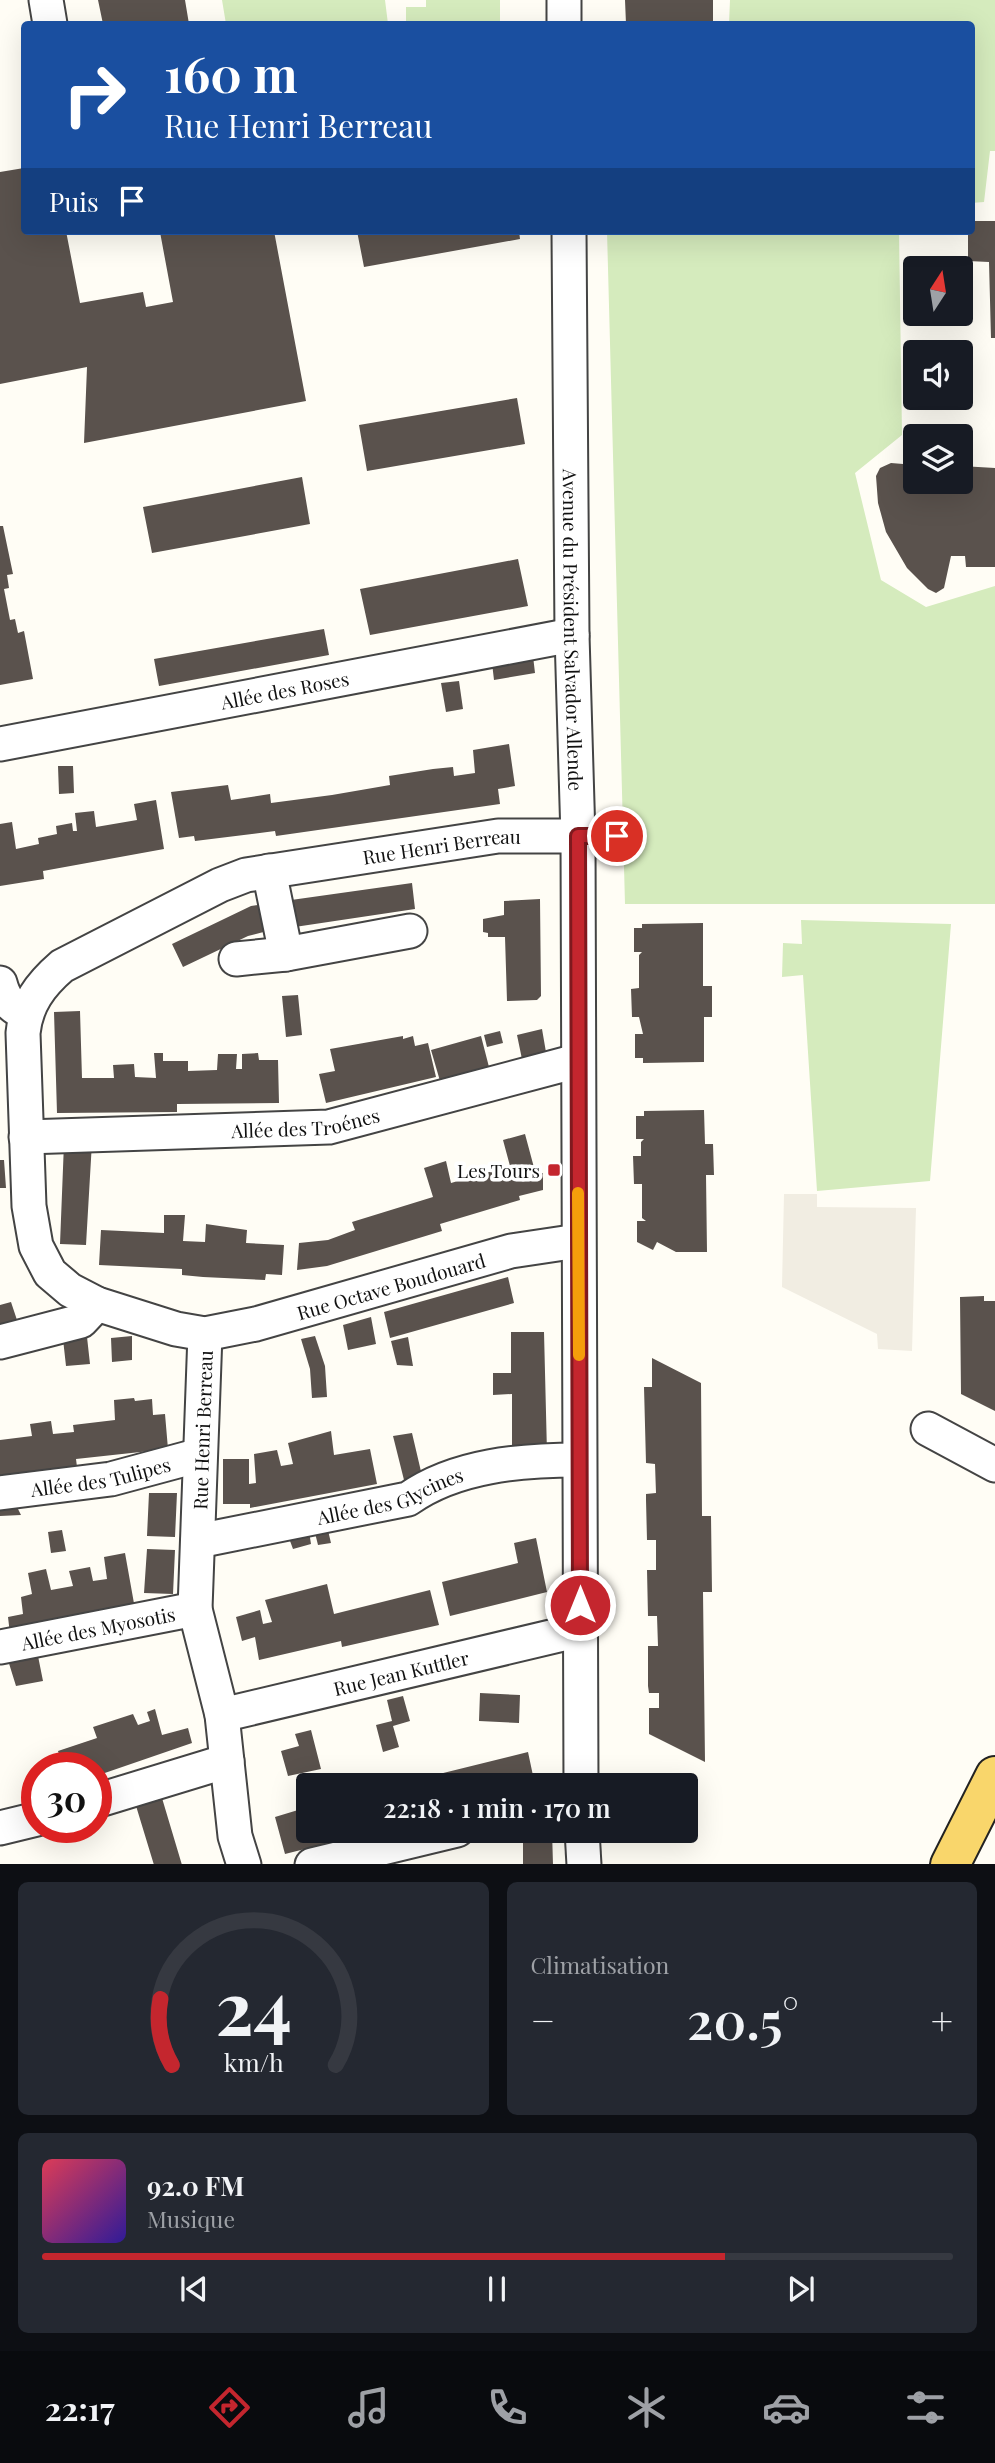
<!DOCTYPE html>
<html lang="fr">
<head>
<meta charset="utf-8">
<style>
  :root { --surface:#171b24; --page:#242831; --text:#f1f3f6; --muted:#9ea1a6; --line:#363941; --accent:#c4262e }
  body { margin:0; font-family:"Playfair Display",serif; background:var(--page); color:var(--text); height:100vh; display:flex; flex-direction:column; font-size:26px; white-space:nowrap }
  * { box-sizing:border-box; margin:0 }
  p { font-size:23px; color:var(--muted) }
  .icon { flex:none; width:38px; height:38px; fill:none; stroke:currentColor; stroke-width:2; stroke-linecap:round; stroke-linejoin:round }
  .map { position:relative; height:1864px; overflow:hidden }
  .details { display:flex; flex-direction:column; gap:18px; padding:18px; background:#0d0f14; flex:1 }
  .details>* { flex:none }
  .guide { position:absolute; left:21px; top:21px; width:954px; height:214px; border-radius:7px; box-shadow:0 7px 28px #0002; background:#1a4fa0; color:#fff; overflow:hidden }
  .needle { width:46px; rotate:12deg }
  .tools { position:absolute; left:903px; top:256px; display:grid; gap:14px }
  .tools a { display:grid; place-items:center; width:70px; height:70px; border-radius:7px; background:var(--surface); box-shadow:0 7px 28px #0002; font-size:35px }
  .speed { position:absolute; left:21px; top:1752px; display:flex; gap:14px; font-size:35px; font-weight:700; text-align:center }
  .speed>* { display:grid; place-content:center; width:91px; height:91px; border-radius:50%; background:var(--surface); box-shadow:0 7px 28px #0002; line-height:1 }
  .speed .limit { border:10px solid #d22; background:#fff; color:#111 }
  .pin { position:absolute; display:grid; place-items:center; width:60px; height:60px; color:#fff; margin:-30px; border:4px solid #fff; border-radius:50%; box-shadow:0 2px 7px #0007 }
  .me { position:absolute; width:77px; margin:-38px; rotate:0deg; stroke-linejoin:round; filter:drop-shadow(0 0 5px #0008) }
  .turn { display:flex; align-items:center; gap:24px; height:147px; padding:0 28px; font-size:32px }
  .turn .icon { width:91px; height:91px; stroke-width:2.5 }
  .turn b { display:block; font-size:49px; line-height:60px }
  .then { display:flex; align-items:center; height:66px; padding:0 28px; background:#0003; gap:14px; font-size:26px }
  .big { font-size:52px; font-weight:600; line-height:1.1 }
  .details .tile { flex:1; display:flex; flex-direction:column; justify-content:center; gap:10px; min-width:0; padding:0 24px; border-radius:10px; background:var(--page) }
  .details .dial { align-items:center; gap:0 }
  .dial svg { height:182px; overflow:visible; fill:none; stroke:var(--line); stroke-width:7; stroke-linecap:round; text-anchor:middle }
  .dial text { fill:var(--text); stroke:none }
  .song { display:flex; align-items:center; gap:21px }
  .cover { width:84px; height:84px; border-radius:10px; background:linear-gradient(135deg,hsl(350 70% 55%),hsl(250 70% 35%)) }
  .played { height:7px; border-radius:4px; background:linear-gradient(90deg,var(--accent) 75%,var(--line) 75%) }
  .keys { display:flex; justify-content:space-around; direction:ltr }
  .heat { display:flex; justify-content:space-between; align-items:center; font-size:38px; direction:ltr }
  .details .tiles { flex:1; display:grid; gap:18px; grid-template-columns:1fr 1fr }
  .tile:last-child { grid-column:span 2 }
  .trip { position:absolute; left:296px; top:1773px; width:402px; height:70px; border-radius:7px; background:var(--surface); box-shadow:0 7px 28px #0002; font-weight:600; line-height:70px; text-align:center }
  .menu { display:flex; height:112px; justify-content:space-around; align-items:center; background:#090b0e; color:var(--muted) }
  .menu .icon { width:49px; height:49px }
  .menu .active { color:var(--accent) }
  .menu b { font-size:32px; color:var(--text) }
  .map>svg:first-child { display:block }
  .green { fill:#d5ebbd }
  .plaza { fill:#f1ede2 }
  .building { fill:#5a524d }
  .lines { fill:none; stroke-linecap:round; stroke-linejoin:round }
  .minor-casing { stroke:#444; stroke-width:37 }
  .major-casing { stroke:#222; stroke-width:42 }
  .minor { stroke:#fff; stroke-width:33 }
  .major { stroke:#f9d66b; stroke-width:38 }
  .route-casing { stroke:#7f191e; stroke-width:18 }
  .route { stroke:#c4262e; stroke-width:12 }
  .slow { stroke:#f59e0b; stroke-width:12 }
  .poi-dot { fill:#c4262e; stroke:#fff; stroke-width:2.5 }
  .labels { text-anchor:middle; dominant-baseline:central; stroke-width:7; stroke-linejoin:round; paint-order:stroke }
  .street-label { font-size:19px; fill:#111; stroke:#fff }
  .poi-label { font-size:19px; fill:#111; stroke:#fff; text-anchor:end }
</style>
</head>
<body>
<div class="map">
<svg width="995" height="1865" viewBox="0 0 995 1865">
  <rect width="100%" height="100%" fill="#fffdf5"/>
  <path class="green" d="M222,0H385L388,24H226Z
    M426,0H500V24H406V7H426Z
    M730,0H995V151H990L984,202L971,203V24H729Z
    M607,231H899L902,435L855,473L881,580L926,607L995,586V904H625Z
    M801,920L951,924L930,1181L817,1191L803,975L782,977L783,943L802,944Z"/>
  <path class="plaza" d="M784,1194H817V1207L916,1208L912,1351L878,1349L877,1334L782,1287Z"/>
  <path class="building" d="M98,0H185L189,24H103Z
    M625,0H713V24H626Z
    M24,168V231H66L80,303L143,292L146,307L173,302L160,232L274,231L306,401L84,443L87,367L0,384V172Z
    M971,221H995V338H991L989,262L968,261V231H971Z
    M357,231H519L520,239L364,267Z
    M517,398L525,444L367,471L359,425Z
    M891,463L915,465V481H961V466L995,468V567H966L965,556H951L944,588L936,593L928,589L907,568L886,532L878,503L876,476L880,468Z
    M302,477L310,524L152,553L143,507Z
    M0,526H3L13,574L7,575L9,588L4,589L10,620L15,619L18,633L24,631L33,679L0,685Z
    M518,559L528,606L370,635L360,589Z
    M324,629L329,655L159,686L154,659Z
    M533,656L535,673L494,680L492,663Z
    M459,681L463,709L446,712L441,683Z
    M509,744L515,786L498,789L500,804L276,836L275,831L195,841L194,836L179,838L171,792L228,785L231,800L270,794L271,803L332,795L390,785L389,776L433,769L453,767L454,776L475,773L473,750Z
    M58,766H73L74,793L59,794Z
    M156,800L164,849L43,871L44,879L0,886V824L12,822L16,849L39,844L38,838L57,834L56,826L72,823L73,831H77L75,813L94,811L96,827L137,820L134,804Z
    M412,883L415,909L288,928L284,901Z
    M540,899L541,996L537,1000L507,1001L505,937H488V933L483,932V919L504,915V901Z
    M266,904L275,929L248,936L183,967L172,944L251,906Z
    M703,923V986H712V1017H704V1062L643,1063V1058H635V1034H643L639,1017H632L631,989L639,988V955L642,952H634V928H642V924Z
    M298,995L302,1035L286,1037L282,996Z
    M80,1011L82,1078H114L113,1065L134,1064L135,1077L156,1078L154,1053H163V1061H188V1071L217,1070L218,1054H237L236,1069H242V1054L258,1053L259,1060H278L279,1103L177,1104V1112L57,1113L54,1012Z
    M542,1029L547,1058L523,1064L517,1035Z
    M500,1031L503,1043L487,1047L484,1035Z
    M403,1036V1039L413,1036L415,1046L428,1043L436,1077L326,1103L319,1074L335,1071L330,1049Z
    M481,1036L489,1067L440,1081L431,1050Z
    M704,1110L705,1144H713L714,1175H706L707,1252H676L657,1242L653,1250L637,1242V1221H646L642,1218V1184H634L633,1156H641V1142L644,1139H636V1116H644V1111Z
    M525,1134L536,1175L543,1173V1190L519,1196L520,1200L440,1224L442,1231L327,1266L297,1270L299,1243L328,1240L355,1230L352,1222L433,1197L424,1168L446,1161L451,1183L510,1166L503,1140Z
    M92,1142L86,1245L60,1244L64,1143Z
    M0,1160H4L6,1188H0Z
    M164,1215H185L183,1241L205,1242L206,1224L247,1230L246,1243L284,1245L282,1275L266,1274L265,1280L203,1277L182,1275V1269L99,1265L101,1230L164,1233Z
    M508,1277L514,1303L390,1338L384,1312Z
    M984,1296V1301H995V1411L961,1394L960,1297Z
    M11,1302L20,1329L0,1333V1305Z
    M371,1317L376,1344L348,1350L343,1325Z
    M511,1332H544L547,1453L512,1457V1394L493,1395V1373H511Z
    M132,1336V1360L112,1362L111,1338Z
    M315,1336L325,1366L327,1397L312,1398L310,1369L301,1339Z
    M87,1337L90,1364L66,1366L63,1339Z
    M408,1337L413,1366L397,1365L391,1341Z
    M652,1358L701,1383L702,1516H711L712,1592H703L705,1762L649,1734V1708H659V1693H649L648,1686V1646H658L657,1616H648L647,1570H656V1540H647L646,1500V1494L656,1493L655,1464L646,1463L644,1387H652Z
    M134,1398L135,1401L152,1399L153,1415L165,1414L168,1449L76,1459L77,1467L0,1475V1440L32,1436L30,1424L51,1421L53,1434L74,1432L73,1425L115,1420L114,1400Z
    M331,1431L334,1455L370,1449L377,1484L250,1508V1504H223V1459H249V1484L256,1483L254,1454L277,1450L281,1466L293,1464L288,1443Z
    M412,1433L423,1480L407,1492L393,1436Z
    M149,1493H177L175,1537L147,1536Z
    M12,1497L21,1515L0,1516V1499Z
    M326,1522L331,1543L318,1545L313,1525Z
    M308,1525L311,1544L293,1549L286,1530Z
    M62,1530L66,1551L51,1553L48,1532Z
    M536,1538L547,1592L450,1616L442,1582L518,1563L514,1543Z
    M147,1549L175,1550L173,1594L144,1593Z
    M125,1553L135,1609L10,1634L8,1617L23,1614L21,1597L32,1594L28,1573L46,1569L51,1590L73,1586L69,1571L90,1567L93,1581L107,1579L104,1557Z
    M327,1584L334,1614L430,1590L439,1625L342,1647L341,1641L259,1660L255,1637L242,1641L236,1617L260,1610L263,1624L272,1622L265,1600Z
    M37,1651L43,1681L16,1686L7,1657Z
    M480,1693L520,1695L519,1723L479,1721Z
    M403,1696L410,1721L393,1726L399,1747L383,1752L376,1725L392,1721L387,1700Z
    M155,1709L162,1735L188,1728L192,1743L96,1776V1768H63L58,1751L97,1738L93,1727L133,1714L138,1725L150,1721L147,1712Z
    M311,1730L321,1769L288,1776L281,1751L299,1746L295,1734Z
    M528,1752L535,1785H429L427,1777Z
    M159,1788L182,1865H154L133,1796Z
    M308,1807V1830L376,1831L285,1854L275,1817Z
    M523,1830H552L553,1865H523Z"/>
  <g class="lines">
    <g class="minor-casing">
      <g id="minor">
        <path d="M46,0L50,24"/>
        <path d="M564,0V24"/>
        <path id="s1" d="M569,231L572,635L578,837L581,1785"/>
        <path id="s2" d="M0,744L572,635"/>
        <path d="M269,871L286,954"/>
        <path d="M236,959L286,954L410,931"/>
        <path d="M0,983C4,998 10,1007 25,1013"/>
        <path id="s3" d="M26,1137L329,1127L577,1061"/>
        <path id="s4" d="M578,1241L511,1251L256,1324L205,1334L176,1329L97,1304L70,1290L50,1273L36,1246L29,1206L23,1033C26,1004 40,985 62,966L220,885L246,875L498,836H616"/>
        <path d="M205,1334L195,1609L222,1715L235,1836L244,1865"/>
        <path d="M0,1342L81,1321L97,1304"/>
        <path d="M928,1429L995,1465"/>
        <path id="s5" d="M0,1493L111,1479L200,1455"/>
        <path id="s6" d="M198,1541L408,1499C456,1465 522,1460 579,1460"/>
        <path id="s7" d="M0,1647L195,1609"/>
        <path id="s8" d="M222,1715L580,1630"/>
        <path d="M96,1801L227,1761"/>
        <path d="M0,1828L37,1819"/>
        <path d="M582,1830L584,1865"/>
        <path d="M312,1865L457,1830"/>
      </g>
    </g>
    <g class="major-casing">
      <path id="major" d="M950,1865L995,1776"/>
    </g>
    <use href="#minor" class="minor"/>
    <use href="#major" class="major"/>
  </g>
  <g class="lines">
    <g class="route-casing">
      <path id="route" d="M580,1605L578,836H617"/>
    </g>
    <use href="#route" class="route"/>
    <path class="slow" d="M578,1193L579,1355"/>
  </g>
  <rect class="poi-dot" x="547" y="1163" width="14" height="14" rx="3.5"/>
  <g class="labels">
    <g class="street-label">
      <text stroke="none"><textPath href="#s1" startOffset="399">Avenue du Président Salvador Allende</textPath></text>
      <text stroke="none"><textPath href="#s2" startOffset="290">Allée des Roses</textPath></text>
      <text stroke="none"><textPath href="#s4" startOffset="1281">Rue Henri Berreau</textPath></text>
      <text stroke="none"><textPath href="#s3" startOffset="280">Allée des Troénes</textPath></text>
      <text transform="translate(391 1286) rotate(-16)">Rue Octave Boudouard</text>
      <text transform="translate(202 1430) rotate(-88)">Rue Henri Berreau</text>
      <text stroke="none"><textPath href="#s5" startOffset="102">Allée des Tulipes</textPath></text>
      <text stroke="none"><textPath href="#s6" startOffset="198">Allée des Glycines</textPath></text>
      <text stroke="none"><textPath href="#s7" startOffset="100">Allée des Myosotis</textPath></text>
      <text stroke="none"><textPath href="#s8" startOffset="184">Rue Jean Kuttler</textPath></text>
    </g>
    <g class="poi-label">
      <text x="540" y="1170">Les Tours</text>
    </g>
  </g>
</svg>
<div class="tools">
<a><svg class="needle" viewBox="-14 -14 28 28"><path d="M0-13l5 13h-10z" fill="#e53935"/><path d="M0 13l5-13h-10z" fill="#9ea1a6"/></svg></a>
<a><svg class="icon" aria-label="sound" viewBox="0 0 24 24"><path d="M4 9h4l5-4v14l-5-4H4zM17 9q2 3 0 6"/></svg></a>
<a><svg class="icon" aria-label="layers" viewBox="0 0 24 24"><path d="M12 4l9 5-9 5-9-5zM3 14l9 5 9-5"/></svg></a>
</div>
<div class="speed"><div class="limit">30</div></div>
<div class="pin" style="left:617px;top:836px;background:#d93025"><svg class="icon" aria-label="arrive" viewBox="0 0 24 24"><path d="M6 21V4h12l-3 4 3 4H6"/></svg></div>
<svg class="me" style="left:580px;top:1605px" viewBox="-20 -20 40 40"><circle r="17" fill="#c4262e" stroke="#fff" stroke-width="3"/><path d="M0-11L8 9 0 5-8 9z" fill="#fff"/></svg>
<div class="trip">22:18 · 1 min · 170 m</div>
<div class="guide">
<div class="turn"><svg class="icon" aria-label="right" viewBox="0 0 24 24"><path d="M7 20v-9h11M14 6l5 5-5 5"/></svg><div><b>160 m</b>Rue Henri Berreau</div></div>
<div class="then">Puis<svg class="icon" aria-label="arrive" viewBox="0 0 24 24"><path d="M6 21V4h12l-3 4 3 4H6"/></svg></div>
</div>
</div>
<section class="details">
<div class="tiles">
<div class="tile dial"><svg viewBox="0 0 100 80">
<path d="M14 69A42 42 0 1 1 86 69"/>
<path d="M14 69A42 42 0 0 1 9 40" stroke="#c4262e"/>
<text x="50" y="56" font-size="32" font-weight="700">24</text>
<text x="50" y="72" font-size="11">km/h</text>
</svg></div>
<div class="tile"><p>Climatisation</p>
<div class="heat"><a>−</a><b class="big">20.5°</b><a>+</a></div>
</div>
<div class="tile">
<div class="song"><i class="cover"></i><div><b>92.0 FM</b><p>Musique</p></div></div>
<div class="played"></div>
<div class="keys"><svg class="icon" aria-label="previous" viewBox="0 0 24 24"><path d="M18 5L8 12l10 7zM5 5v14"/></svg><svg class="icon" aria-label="pause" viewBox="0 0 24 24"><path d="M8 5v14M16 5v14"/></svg><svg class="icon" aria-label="next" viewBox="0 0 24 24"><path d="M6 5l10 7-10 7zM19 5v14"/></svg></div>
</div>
</div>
</section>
<nav class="menu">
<b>22:17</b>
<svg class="icon active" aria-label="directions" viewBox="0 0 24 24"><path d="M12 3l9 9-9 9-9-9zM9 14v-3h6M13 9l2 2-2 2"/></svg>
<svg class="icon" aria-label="music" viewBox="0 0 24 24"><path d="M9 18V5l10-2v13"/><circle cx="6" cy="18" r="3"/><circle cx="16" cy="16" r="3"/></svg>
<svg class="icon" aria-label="phone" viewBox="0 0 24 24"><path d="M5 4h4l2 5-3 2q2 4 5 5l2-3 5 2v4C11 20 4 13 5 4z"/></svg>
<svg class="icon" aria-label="climate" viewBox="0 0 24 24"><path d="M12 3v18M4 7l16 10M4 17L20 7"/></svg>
<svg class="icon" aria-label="car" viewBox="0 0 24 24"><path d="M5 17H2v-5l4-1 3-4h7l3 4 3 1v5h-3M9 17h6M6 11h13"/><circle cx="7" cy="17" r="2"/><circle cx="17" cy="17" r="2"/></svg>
<svg class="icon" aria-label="filters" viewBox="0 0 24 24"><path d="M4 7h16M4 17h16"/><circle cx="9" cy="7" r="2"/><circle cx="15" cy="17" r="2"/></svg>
</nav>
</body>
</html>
